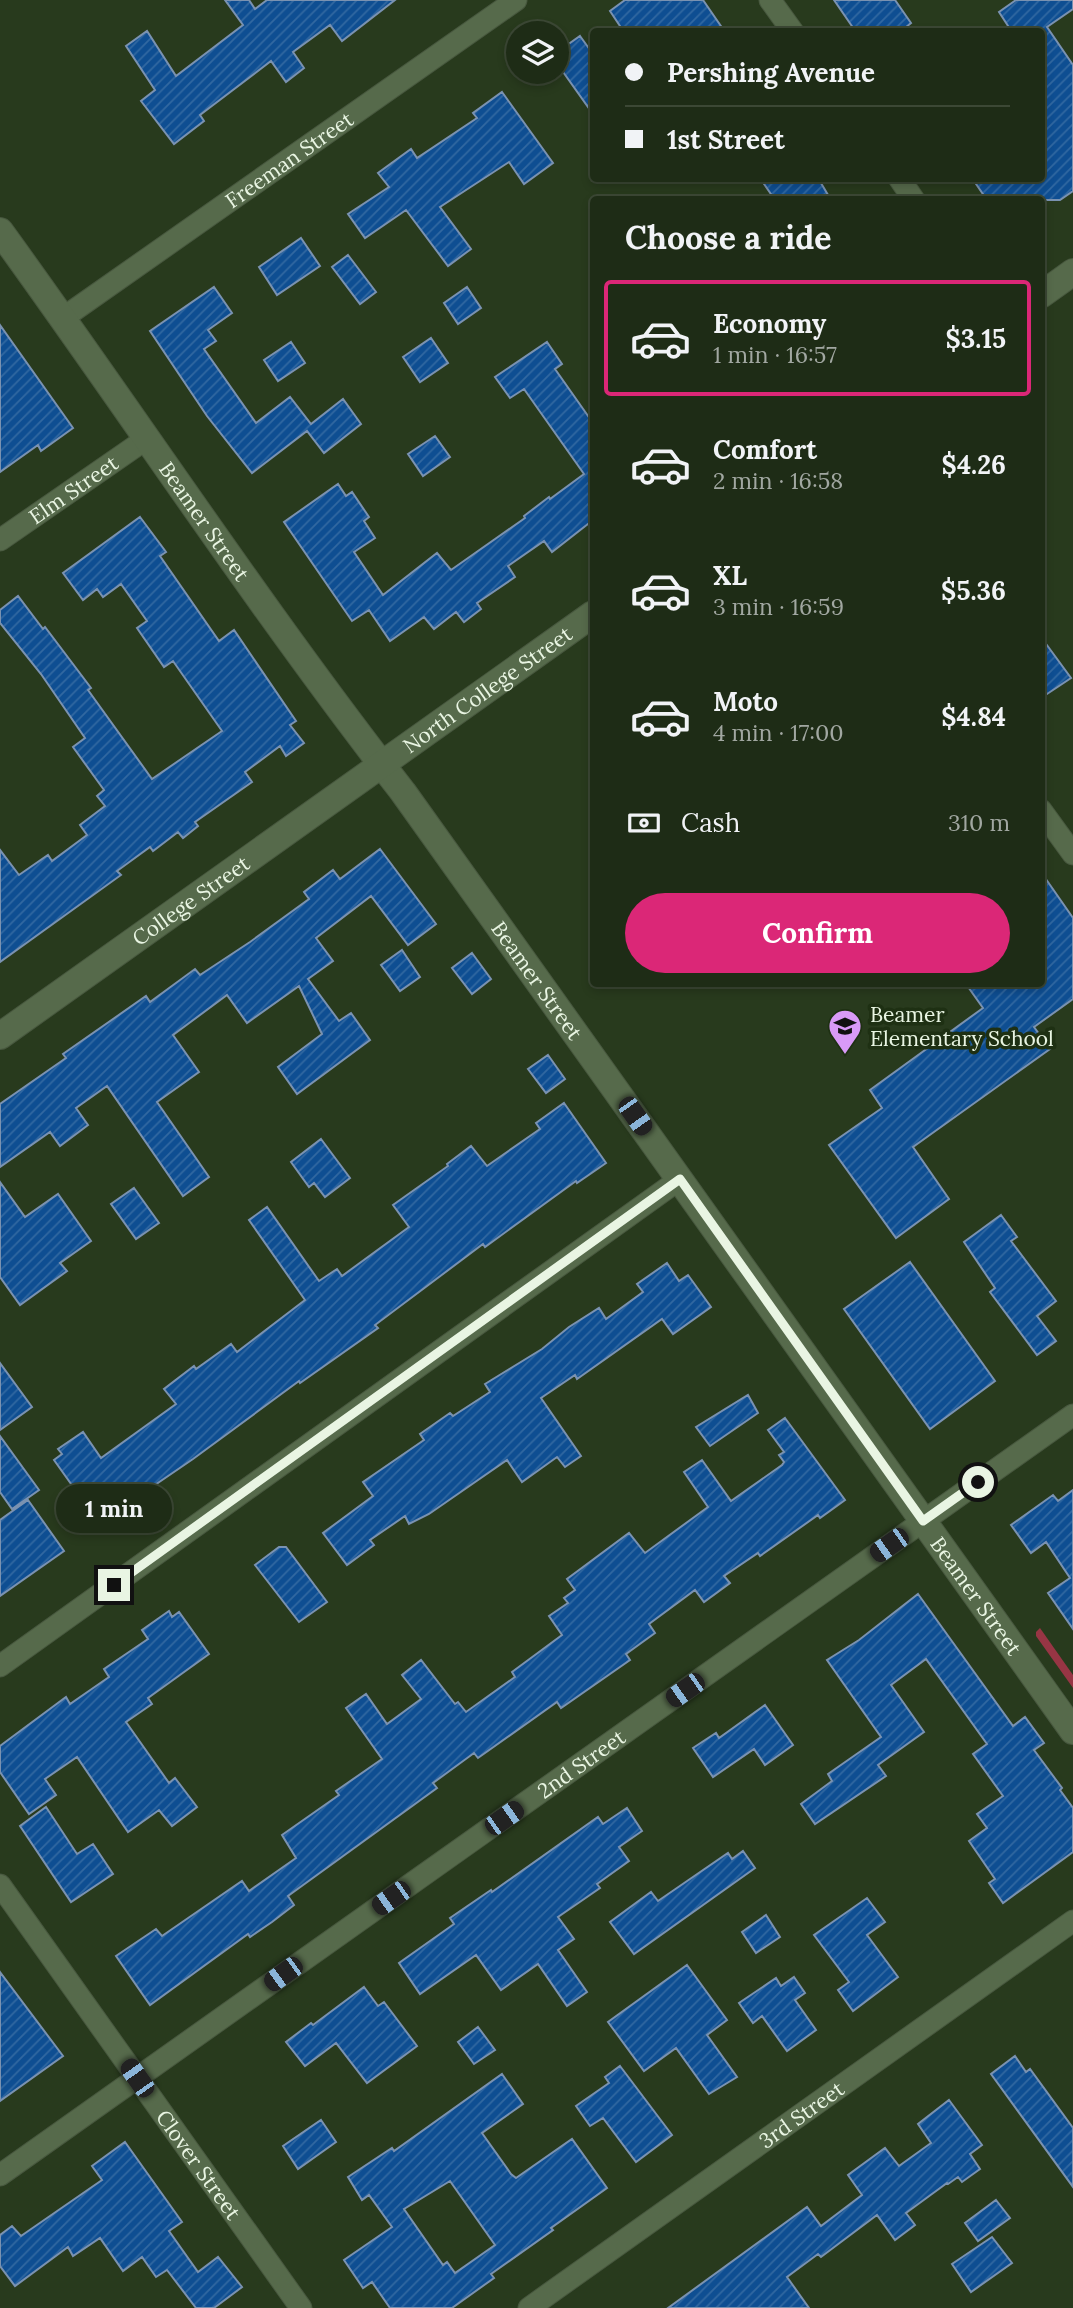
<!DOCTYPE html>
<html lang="en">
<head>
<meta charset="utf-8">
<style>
  :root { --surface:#1e2c16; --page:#2b3823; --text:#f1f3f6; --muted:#a1a7a1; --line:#3c4835; --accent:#db2777 }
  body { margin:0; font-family:Lora,serif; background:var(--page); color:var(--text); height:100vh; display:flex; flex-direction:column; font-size:26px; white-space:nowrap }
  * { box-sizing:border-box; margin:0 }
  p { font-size:23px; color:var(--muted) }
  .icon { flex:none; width:38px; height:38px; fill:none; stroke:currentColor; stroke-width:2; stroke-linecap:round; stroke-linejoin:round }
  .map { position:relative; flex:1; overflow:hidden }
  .sheet { position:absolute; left:590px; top:196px; width:455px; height:791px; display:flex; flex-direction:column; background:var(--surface); border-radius:7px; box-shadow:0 4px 10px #0003,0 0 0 2px var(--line) }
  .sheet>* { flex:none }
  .top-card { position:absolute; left:590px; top:28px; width:455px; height:154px; border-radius:7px; box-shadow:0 4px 10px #0003,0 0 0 2px var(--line); display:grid; align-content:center; height:154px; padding:0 35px; background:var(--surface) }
  .controls { position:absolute; left:506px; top:21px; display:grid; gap:14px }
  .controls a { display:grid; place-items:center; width:63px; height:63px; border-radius:50%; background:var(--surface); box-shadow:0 4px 10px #0003,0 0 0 2px var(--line); font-size:35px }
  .end { position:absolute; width:32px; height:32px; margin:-16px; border:9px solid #e9f5e3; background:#111; box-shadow:0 0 0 4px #111 }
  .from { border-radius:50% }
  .bubble { position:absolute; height:49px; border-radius:24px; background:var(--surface); box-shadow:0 4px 10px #0003,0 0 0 2px var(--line); font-size:23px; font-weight:800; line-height:49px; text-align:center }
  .car { position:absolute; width:21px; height:42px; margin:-21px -10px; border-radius:9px; box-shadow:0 0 5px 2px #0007; background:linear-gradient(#222 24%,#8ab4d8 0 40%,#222 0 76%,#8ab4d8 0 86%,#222 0) }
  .top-card b { display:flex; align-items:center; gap:24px; height:66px; font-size:26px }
  .top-card b+b { border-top:2px solid var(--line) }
  .top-card i { width:18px; height:18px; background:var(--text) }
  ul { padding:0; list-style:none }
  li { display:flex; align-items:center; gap:21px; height:116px; margin:0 14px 10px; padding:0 21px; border:4px solid transparent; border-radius:7px }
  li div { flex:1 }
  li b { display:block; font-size:26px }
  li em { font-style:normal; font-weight:800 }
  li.selected { border-color:var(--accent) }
  li>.icon { width:63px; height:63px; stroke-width:1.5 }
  h2 { padding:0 35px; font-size:32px; line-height:84px }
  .pay { display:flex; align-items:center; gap:18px; height:77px; padding:0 35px; font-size:26px }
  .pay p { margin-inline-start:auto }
  .button { display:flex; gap:14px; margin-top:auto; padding:14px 35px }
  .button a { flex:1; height:80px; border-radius:42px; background:var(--accent); color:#fff; font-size:28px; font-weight:800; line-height:80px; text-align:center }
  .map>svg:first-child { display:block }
  .grass { fill:#973544 }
  .building { fill:url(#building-hatch); stroke:#7a92b1; stroke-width:2; fill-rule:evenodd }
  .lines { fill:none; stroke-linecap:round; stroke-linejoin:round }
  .minor-casing { stroke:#48583f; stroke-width:23 }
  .tertiary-casing { stroke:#48583f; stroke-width:28 }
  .minor { stroke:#566a4b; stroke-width:21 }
  .tertiary { stroke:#566a4b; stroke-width:26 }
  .route { stroke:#e9f5e3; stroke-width:9 }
  .labels { text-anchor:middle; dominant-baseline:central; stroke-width:7; stroke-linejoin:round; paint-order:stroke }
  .street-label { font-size:21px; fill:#e9f5e3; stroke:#1e3013 }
  .poi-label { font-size:21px; fill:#e9f5e3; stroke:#1e3013; text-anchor:start }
</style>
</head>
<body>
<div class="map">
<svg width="1073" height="2308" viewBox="0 0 1073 2308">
  <defs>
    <pattern id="building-hatch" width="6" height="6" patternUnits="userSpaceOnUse" patternTransform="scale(1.75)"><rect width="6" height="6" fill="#0e4e92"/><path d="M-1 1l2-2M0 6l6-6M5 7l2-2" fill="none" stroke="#3168a1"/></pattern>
  </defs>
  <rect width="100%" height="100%" fill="#283a1d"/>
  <path class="grass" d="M1040 1628 1073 1675V1688L1036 1636V1632Z"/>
  <path class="building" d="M225 0H249L255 9 267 0H395L342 41 330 25 293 52 304 68 286 82 271 61 200 115 204 121 174 144 141 101 155 90 126 46 147 31 176 76 243 25Z
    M625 0H703L725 32H624L610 11Z
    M834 0H895L911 23 900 32H856Z
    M1016 0H1073V9L1047 27 1073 65V191L1060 200H987L972 178H1041V31L1012 32 999 12Z
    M580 36 593 54V114L556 62V53Z
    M502 92 553 163 524 184 509 162 440 207 471 249 448 266 406 210 365 238 348 214 389 187 378 173 411 149 417 158 477 118 473 113Z
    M760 178H818L831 200H775Z
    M301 238 320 266 277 295 259 267Z
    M348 255 376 292 360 304 332 267Z
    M214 287 232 313 208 330 216 341 204 349 256 423 290 397 311 424 343 399 361 424 324 453 307 431 252 473 207 416 150 331Z
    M467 287 481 308 458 324 444 303Z
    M0 325 73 428 41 451 38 445 0 472Z
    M431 338 448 363 420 382 403 357Z
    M291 342 305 363 278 381 264 360Z
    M547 342 562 364 555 369 593 423V520L552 552 544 541 508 566 515 577 477 603 481 609 464 622 456 612 434 629 424 617 390 641 369 610 352 621 284 522 338 484 346 496 352 492 369 517 364 521 375 538 354 552 383 595 437 553 451 570 525 518 524 516 549 497 550 499 584 474 524 389 510 398 495 377Z
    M435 436 450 457 423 476 408 454Z
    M140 517 166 552 160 556 219 641 234 630 296 721 290 725 304 743 286 756 280 746 245 772 252 782 195 822 198 826 183 838 178 832 153 851 150 847 117 871 121 875 0 962V850L19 875 48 855 52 861 87 835 80 825 105 806 97 796 104 790 73 747 85 738 41 674 0 623V610L18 596 43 629 45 627 91 688 88 690 152 779 222 731 173 661 164 667 137 628 147 621 121 584 103 597 97 589 83 600 63 573Z
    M1041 637 1071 678 1041 698Z
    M380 849 436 924 408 945 371 896 316 938 333 961 308 979 339 1021 351 1013 370 1040 297 1094 278 1067 322 1034 299 986 247 1023 227 995 173 1035 199 1072 157 1102 209 1177 183 1196 107 1086 76 1108 88 1125 60 1146 50 1132 0 1167V1104L66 1058 63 1054 146 996 150 1002 195 969 200 975 250 942 309 899 304 892 333 870 340 879Z
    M1041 872 1073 918V999L1034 1027 1050 1049 913 1147 949 1199 896 1238 829 1145 882 1108 870 1090 983 1008 966 984H1041Z
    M402 950 420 977 400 991 381 965Z
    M472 953 491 979 472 994 452 968Z
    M548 1055 565 1079 546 1093 528 1069Z
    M564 1103 606 1163 577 1183 576 1181 485 1247 483 1244 375 1325 378 1328 300 1383 299 1381 193 1459 99 1523 54 1460 62 1454 58 1449 83 1432 101 1458 176 1404 164 1389 194 1366 196 1369 231 1344 237 1352 305 1300 249 1220 267 1207 319 1281 337 1269 342 1276 409 1227 393 1205 448 1166 447 1164 471 1146 487 1166 540 1129 536 1123Z
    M321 1139 350 1178 325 1197 314 1183 309 1187 291 1162Z
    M0 1182 25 1217 58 1194 91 1241 60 1263 67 1271 20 1305 0 1277Z
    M134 1188 159 1223 136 1239 111 1204Z
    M1001 1215 1017 1237 1011 1241 1056 1301 1037 1316 1056 1341 1037 1355 990 1292 995 1288 964 1242Z
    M910 1262 995 1381 930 1429 844 1309Z
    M667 1263 679 1281 688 1275 711 1307 673 1334 662 1319 577 1379 575 1375 541 1398 581 1456 565 1467 557 1457 522 1482 507 1460 429 1514 409 1524 405 1516 370 1540 374 1545 347 1565 323 1533 373 1496 363 1482 424 1440 420 1434 450 1413 453 1416 490 1392 485 1384 542 1349 569 1327 599 1308 606 1319 643 1292 637 1284Z
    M0 1363 32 1407 0 1430Z
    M748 1395 758 1413 710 1446 696 1427Z
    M785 1418 845 1500 820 1518 818 1515 760 1556 758 1553 724 1576 730 1583 704 1602 695 1590 649 1624 655 1633 626 1654 630 1660 561 1708 557 1702 478 1758 474 1753 433 1783 437 1788 288 1896 294 1905 272 1922 250 1937 248 1934 150 2005 116 1956 156 1929 162 1936 242 1881 249 1891 296 1858 282 1835 339 1795 336 1791 382 1759 346 1708 366 1694 387 1724 421 1699 402 1675 421 1660 455 1704 458 1702 466 1712 515 1677 512 1672 562 1635 549 1616 568 1603 564 1598 575 1590 567 1579 629 1533 645 1553 708 1507 684 1472 702 1460 731 1501 782 1465 784 1462 779 1455 784 1452 768 1430Z
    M0 1436 39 1490 12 1509 0 1492Z
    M1073 1490V1629L1048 1593 1070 1578 1046 1542 1031 1553 1011 1525 1053 1495 1058 1501Z
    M28 1500 64 1551 0 1596V1520Z
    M279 1547H286L327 1602 299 1622 255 1565Z
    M918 1594 1013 1726 1025 1717 1044 1743 1034 1750 1062 1788 1060 1790 1073 1808V1852L1003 1903 989 1883 995 1879 969 1841 987 1828 977 1814 1003 1796 973 1754 987 1744 926 1659 891 1685 924 1732 878 1765 886 1776 815 1824 801 1804 832 1781 828 1774 881 1737 827 1660 859 1640Z
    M169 1611 172 1617 179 1612 209 1654 148 1698 152 1704 126 1722 169 1783 175 1778 197 1807 172 1826 159 1810 128 1832 77 1757 45 1779 56 1795 29 1814 0 1772V1746L66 1697 70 1704 109 1677 104 1669 148 1639 142 1630Z
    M765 1705 793 1745 765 1765 754 1749 713 1777 693 1748 716 1733 719 1738Z
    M46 1807 77 1854 93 1844 113 1874 71 1902 20 1826Z
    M627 1808 642 1831 619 1847 629 1861 597 1884 600 1888 558 1917 574 1939 558 1950 587 1992 567 2006 538 1964 501 1990 476 1955 420 1994 399 1963 454 1924 450 1918 491 1890 492 1892 598 1817 603 1824Z
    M743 1851 755 1868 634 1954 610 1922 651 1892 658 1901 728 1853 732 1859Z
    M867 1898 885 1922 867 1935 898 1977 853 2011 838 1990 849 1982 814 1935Z
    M766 1915 780 1937 756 1953 742 1932Z
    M687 1965 727 2020 707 2035 737 2077 709 2094 676 2048 644 2071 608 2022Z
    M0 1972 63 2056 0 2101Z
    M794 1977 805 1993 795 2000 816 2030 787 2051 762 2016 753 2023 739 2003 776 1978 781 1986Z
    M364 1987 378 2006 384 2002 417 2046 367 2083 336 2043 305 2066 286 2042 311 2023 313 2025Z
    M478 2027 495 2050 474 2064 458 2042Z
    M1015 2056 1026 2072 1030 2069 1073 2128V2187L991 2074Z
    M620 2066 672 2135 636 2162 603 2118 590 2126 576 2106 609 2083 605 2077Z
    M502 2074 523 2104 482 2133 511 2174 516 2178 572 2139 607 2188 551 2228 553 2230 491 2274 494 2278 452 2308H390L372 2282 363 2288 344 2260 392 2227 369 2195 362 2200 348 2177 392 2148 394 2151ZM450 2181 495 2245 455 2273 447 2262 443 2265 404 2209Z
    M949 2100 982 2145 970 2154 980 2169 962 2182 958 2177 948 2184 947 2183 906 2213 915 2225 895 2240 877 2215 821 2257 818 2254 787 2277 809 2308H668L807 2207 821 2226 862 2195 848 2175 885 2148 899 2166 931 2143 918 2124Z
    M321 2120 336 2142 298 2169 283 2146Z
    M125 2142 182 2222 169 2231 198 2272 218 2257 242 2287 214 2308H196L167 2270 156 2277 142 2257 123 2271 100 2238 73 2256 68 2247 15 2286 0 2266V2235L12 2226 21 2236 102 2180 92 2166Z
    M996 2200 1010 2218 978 2241 965 2223Z
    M992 2237 1012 2263 971 2292 952 2264Z"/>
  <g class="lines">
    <defs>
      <g id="minor">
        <path d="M770 0 793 32"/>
        <path d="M899 178 914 200"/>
        <path id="s1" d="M63 318 516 0"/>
        <path id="s2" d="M0 540 146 439"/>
        <path d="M1041 810 1073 854"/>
        <path d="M0 1666 680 1179"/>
        <path id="s3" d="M0 1885 301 2308"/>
        <path id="s4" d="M0 2175 1073 1415"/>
        <path id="s5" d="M529 2308 1073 1921"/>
      </g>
      <g id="tertiary">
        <path id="s6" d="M0 231C135 417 261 610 403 792L1073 1731"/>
        <path d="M1041 295 1073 272"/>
        <path id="s7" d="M0 1036 593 614"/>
      </g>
    </defs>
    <use href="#minor" class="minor-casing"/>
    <use href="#tertiary" class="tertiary-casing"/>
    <use href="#minor" class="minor"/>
    <use href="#tertiary" class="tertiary"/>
  </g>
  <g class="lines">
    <path class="route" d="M114 1585 680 1179 923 1521 978 1482"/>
  </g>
  <defs>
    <symbol id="school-pin" viewBox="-11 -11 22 30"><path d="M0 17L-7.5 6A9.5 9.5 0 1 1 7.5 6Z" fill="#d99af7" stroke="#1e3013"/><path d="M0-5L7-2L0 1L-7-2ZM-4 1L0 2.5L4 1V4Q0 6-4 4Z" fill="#111"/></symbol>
  </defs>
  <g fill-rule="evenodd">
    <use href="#school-pin" x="826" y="1007" width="38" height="52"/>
  </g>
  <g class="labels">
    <g class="street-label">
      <text stroke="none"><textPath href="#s1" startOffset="276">Freeman Street</textPath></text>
      <text stroke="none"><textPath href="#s2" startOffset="89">Elm Street</textPath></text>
      <text stroke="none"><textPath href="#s6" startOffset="355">Beamer Street</textPath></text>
      <text stroke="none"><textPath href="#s7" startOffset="598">North College Street</textPath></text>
      <text stroke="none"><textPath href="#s7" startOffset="234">College Street</textPath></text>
      <text stroke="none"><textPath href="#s6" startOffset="922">Beamer Street</textPath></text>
      <text stroke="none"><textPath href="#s6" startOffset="1678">Beamer Street</textPath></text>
      <text stroke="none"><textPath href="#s4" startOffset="712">2nd Street</textPath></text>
      <text stroke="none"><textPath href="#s5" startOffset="334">3rd Street</textPath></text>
      <text stroke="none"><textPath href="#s3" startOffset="343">Clover Street</textPath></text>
    </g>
    <g class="poi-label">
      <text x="870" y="1014">Beamer<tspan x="870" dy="24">Elementary School</tspan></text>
    </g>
  </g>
</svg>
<div class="controls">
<a><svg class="icon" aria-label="layers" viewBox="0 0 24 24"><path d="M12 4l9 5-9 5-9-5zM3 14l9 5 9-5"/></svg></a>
</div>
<i class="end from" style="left:978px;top:1482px"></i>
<i class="end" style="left:114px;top:1585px"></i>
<div class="bubble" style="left:56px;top:1484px;width:116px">1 min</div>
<i class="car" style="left:635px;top:1116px;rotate:145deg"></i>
<i class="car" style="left:889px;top:1545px;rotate:235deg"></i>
<i class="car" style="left:685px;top:1690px;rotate:235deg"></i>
<i class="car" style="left:504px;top:1818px;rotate:55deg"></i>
<i class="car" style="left:391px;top:1898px;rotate:235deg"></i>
<i class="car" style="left:283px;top:1974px;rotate:234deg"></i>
<i class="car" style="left:137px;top:2078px;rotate:325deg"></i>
<div class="top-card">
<b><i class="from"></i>Pershing Avenue</b>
<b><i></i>1st Street</b>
</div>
<section class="sheet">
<h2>Choose a ride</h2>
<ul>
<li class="selected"><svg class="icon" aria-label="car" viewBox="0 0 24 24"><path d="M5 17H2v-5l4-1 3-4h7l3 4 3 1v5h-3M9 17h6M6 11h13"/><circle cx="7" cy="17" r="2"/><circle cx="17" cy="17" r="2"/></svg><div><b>Economy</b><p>1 min · 16:57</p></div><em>$3.15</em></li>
<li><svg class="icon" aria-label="car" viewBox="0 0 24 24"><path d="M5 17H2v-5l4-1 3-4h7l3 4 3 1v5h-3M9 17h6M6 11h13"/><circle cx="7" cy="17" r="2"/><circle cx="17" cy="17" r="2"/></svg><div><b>Comfort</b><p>2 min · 16:58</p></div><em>$4.26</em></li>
<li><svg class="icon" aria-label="car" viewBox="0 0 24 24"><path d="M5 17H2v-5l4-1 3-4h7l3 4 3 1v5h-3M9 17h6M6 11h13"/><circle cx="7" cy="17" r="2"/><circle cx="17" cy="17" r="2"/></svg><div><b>XL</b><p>3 min · 16:59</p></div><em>$5.36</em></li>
<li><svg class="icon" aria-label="car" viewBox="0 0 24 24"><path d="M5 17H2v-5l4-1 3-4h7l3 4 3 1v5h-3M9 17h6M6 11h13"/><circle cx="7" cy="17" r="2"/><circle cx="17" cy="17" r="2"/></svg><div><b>Moto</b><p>4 min · 17:00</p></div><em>$4.84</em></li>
</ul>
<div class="pay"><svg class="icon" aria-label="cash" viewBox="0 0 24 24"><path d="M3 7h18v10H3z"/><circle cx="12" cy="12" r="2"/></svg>Cash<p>310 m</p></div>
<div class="button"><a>Confirm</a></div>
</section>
</div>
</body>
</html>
